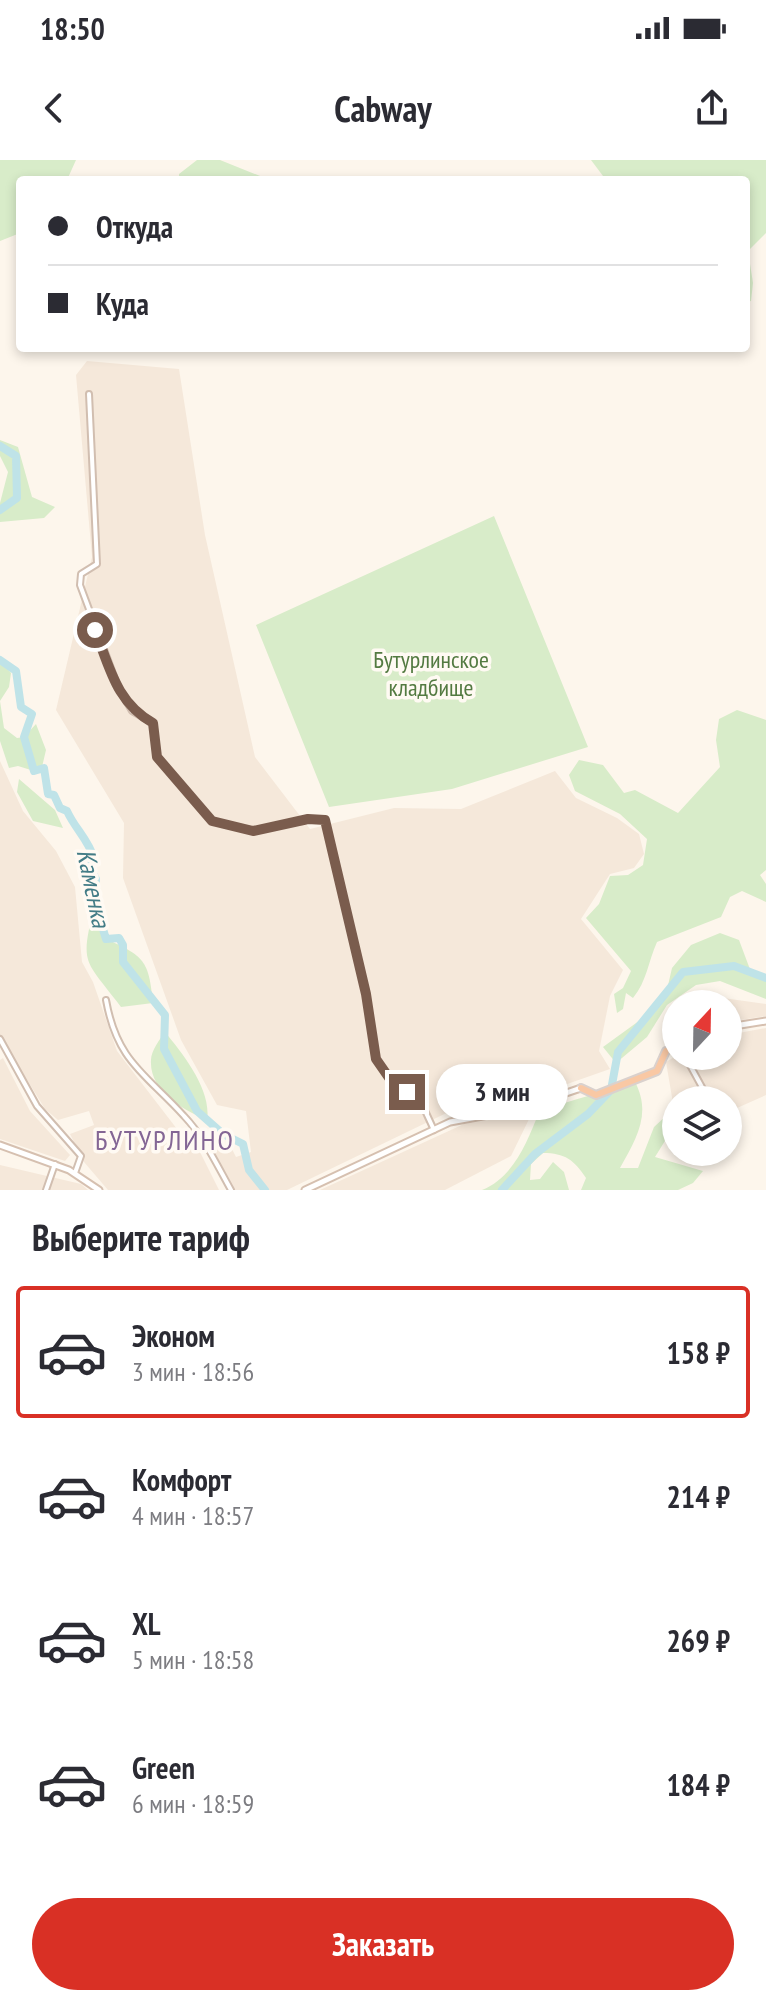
<!DOCTYPE html>
<html lang="ru">
<head>
<meta charset="utf-8">
<style>
  :root { --surface:#fff; --page:#f7f7f7; --text:#2b2b33; --muted:#7c7c81; --line:#e1e1e2; --accent:#d93025 }
  body { margin:0; font-family:"PT Sans Narrow",sans-serif; background:var(--page); color:var(--text); height:100vh; display:flex; flex-direction:column; font-size:30px; white-space:nowrap }
  * { box-sizing:border-box; margin:0 }
  p { font-size:26px; color:var(--muted) }
  .icon { flex:none; width:44px; height:44px; fill:none; stroke:currentColor; stroke-width:2; stroke-linecap:round; stroke-linejoin:round }
  .map { position:relative; height:1030px; overflow:hidden }
  .details { display:flex; flex-direction:column; background:var(--surface); flex:1 }
  .details>* { flex:none }
  .top-card { position:absolute; left:16px; top:16px; width:734px; height:176px; border-radius:8px; box-shadow:0 4px 12px #0003; display:grid; align-content:center; height:176px; padding:0 32px; background:var(--surface) }
  .needle { width:52px; rotate:22deg }
  .tools { position:absolute; left:662px; top:830px; display:grid; gap:16px }
  .tools a { display:grid; place-items:center; width:80px; height:80px; border-radius:50%; background:var(--surface); box-shadow:0 4px 12px #0003; font-size:40px }
  .end { position:absolute; width:36px; height:36px; margin:-18px; border:10px solid #7a5c4d; background:#fff; box-shadow:0 0 0 4px #fff }
  .from { border-radius:50% }
  .bubble { position:absolute; height:56px; border-radius:28px; background:var(--surface); box-shadow:0 4px 12px #0003; font-size:26px; font-weight:700; line-height:56px; text-align:center }
  .top-card b { display:flex; align-items:center; gap:28px; height:76px; font-size:30px }
  .top-card b+b { border-top:2px solid var(--line) }
  .top-card i { width:20px; height:20px; background:var(--text) }
  ul { padding:0; list-style:none }
  li { display:flex; align-items:center; gap:24px; height:132px; margin:0 16px 12px; padding:0 16px; border:4px solid transparent; border-radius:8px }
  li div { flex:1 }
  li b { display:block; font-size:30px }
  li em { font-style:normal; font-weight:700 }
  li.current { border-color:var(--accent) }
  li>.icon { width:72px; height:72px; stroke-width:1.5 }
  h2 { padding:0 32px; font-size:36px; line-height:96px }
  .action { display:flex; gap:16px; margin-top:auto; padding:16px 32px }
  .action a { flex:1; height:92px; border-radius:48px; background:var(--accent); color:#fff; font-size:32px; font-weight:700; line-height:92px; text-align:center }
  .status { display:flex; justify-content:space-between; align-items:center; height:56px; padding:0 40px; background:var(--surface); direction:ltr }
  .status svg { height:22px; fill:currentColor }
  header { display:flex; justify-content:space-between; align-items:center; height:104px; padding:0 32px; background:var(--surface); font-size:36px; font-weight:700 }
  .map>svg:first-child { display:block }
  .residential { fill:#f5e8da }
  .green { fill:#d8ecc9 }
  .lines { fill:none; stroke-linecap:round; stroke-linejoin:round }
  .river { stroke:#bfe3e8; stroke-width:8 }
  .minor-casing { stroke:#d1beb0; stroke-width:8 }
  .secondary-casing { stroke:#d6c0b0; stroke-width:9 }
  .trunk-casing { stroke:#dad1cd; stroke-width:10 }
  .minor { stroke:#fff; stroke-width:4 }
  .secondary { stroke:#fff; stroke-width:5 }
  .trunk { stroke:#f9c8a4; stroke-width:6 }
  .route { stroke:#7a5c4d; stroke-width:10 }
  .labels { text-anchor:middle; dominant-baseline:central; stroke-width:7; stroke-linejoin:round; paint-order:stroke }
  .park-label { font-size:24px; fill:#537a41; stroke:#fffaf3 }
  .water-label { font-size:26px; font-style:italic; fill:#437c86; stroke:#fffaf3 }
  .quarter-label { font-size:28px; letter-spacing:2px; fill:#846695; stroke:#fffaf3 }
</style>
</head>
<body>
<div class="status"><b>18:50</b><svg viewBox="0 0 49 12"><path d="M0 12V9h3v3zM5 12V6h3v6zM10 12V3h3v9zM15 12V0h3v12zM26 1h20v11H26zM47 4h2v5h-2z"/></svg></div>
<header><svg class="icon" aria-label="back" viewBox="0 0 24 24"><path d="M15 5l-7 7 7 7"/></svg>Cabway<svg class="icon" aria-label="share" viewBox="0 0 24 24"><path d="M12 15V3M7 8l5-5 5 5M5 13v7h14v-7"/></svg></header>
<div class="map">
<svg width="766" height="1030" viewBox="0 0 766 1030">
  <rect width="100%" height="100%" fill="#fdf6ec"/>
  <path class="residential" d="M87 201 179 209 205 375 255 597 310 669 394 648 461 649 555 611 576 638 617 658 639 674 644 694 634 708 610 714 581 759 623 810 610 836 599 891 610 909 507 945H463L287 1030H234L206 976 231 987 236 997 251 992 246 951 217 945 181 880 123 718 124 663 56 550 92 397 76 215Z
    M0 601 23 651 56 691 75 727 82 802 93 822 117 891 187 982 198 988 219 1030H108L84 1002 70 974 94 965 89 951 58 960 45 949 0 876Z
    M716 837 766 844V856L728 862V844H680L685 838Z
    M766 868V935L728 952V940H676L675 989 674 949 666 902 676 896H728V875Z
    M3 898 30 951 70 995 65 1001 0 979V900Z
    M532 953 511 996 445 1030H320L464 964Z
    M0 1005 81 1024 88 1030H0Z"/>
  <path class="green" d="M0 0H76L67 20H20V73L0 81Z
    M197 0H220L270 20H179V14Z
    M591 0H766V73L748 91 753 123 751 141 746 142V20H606Z
    M0 280 18 287 32 337 55 347 44 358 0 362V343L8 312 0 296Z
    M494 356 588 587 452 629 329 647 256 465Z
    M0 500 11 513 9 527 0 541 4 568 17 578 24 577 36 564 46 590 42 607 34 611 18 606 9 608 0 581Z
    M737 550 766 560V710L760 715 766 724V742L742 731 730 737 721 757 657 782C648 802 647 821 633 838L626 833 623 849 617 853 614 834 623 828 631 811 586 758 599 744 610 716 628 715 643 705 647 679 620 654 575 631 569 615 579 600 603 605 624 633 635 630 678 653 720 607 716 580 719 559Z
    M19 619 55 650 63 668 33 661 17 632Z
    M95 743 106 779C144 796 149 800 153 843L121 847C83 797 80 806 95 743Z
    M720 773 739 780 751 812 766 818V839L720 821 696 825 667 845 647 877 616 903 603 887 654 850 666 834 672 808 691 785Z
    M165 872C183 894 212 930 207 960 183 950 149 931 151 900 151 891 160 879 165 872Z
    M635 922C652 954 636 979 620 1008H638L654 967 668 954V976L655 997 703 1011 693 1023 678 1030H581L586 1018C574 1000 565 993 543 993L531 1004 530 1020 540 1019 553 1002 564 1012 569 1030H482C514 1017 527 982 539 952 571 939 603 933 635 922Z"/>
  <g class="lines">
    <path class="river" d="M0 286 16 296 17 338 0 350
      M0 500 16 511 21 547 32 554 24 577 34 611 44 608 48 634 54 635 60 648 67 651C75 669 89 680 94 699L88 705 96 719 95 743 106 779 119 778 123 785V802L165 855 164 889 197 951 223 974 243 984 249 1010 265 1030
      M502 1030 535 994 588 954 611 930 618 892 683 812 734 806 766 818"/>
    <defs>
      <path id="minor" d="M89 234 97 404 81 414 80 425 118 527 132 551 153 563 157 597 212 661 253 671 308 659 325 660 366 834 376 899 392 922 421 942 434 970
        M106 840C117 902 146 914 184 956 204 977 217 1005 231 1030
        M0 879 37 946 81 996 75 1013
        M685 896 709 940
        M46 1030 55 1004"/>
      <path id="secondary" d="M728 867 766 861
        M0 985 69 1010 99 1030
        M305 1030 450 962 516 950 581 928"/>
      <path id="trunk" d="M581 928 596 935 657 911 666 891"/>
    </defs>
    <use href="#minor" class="minor-casing"/>
    <use href="#secondary" class="secondary-casing"/>
    <use href="#trunk" class="trunk-casing"/>
    <use href="#minor" class="minor"/>
    <use href="#secondary" class="secondary"/>
    <use href="#trunk" class="trunk"/>
  </g>
  <g class="lines">
    <path class="route" d="M95 470C110 508 116 542 153 563L157 597 212 661 253 671 308 659 325 660 366 834 376 899 392 922 407 932"/>
  </g>
  <g class="labels">
    <g class="park-label">
      <text x="431" y="499">Бутурлинское<tspan x="431" dy="28">кладбище</tspan></text>
    </g>
    <g class="water-label">
      <text transform="translate(94 728) rotate(78)">Каменка</text>
    </g>
    <g class="quarter-label">
      <text x="165" y="979">БУТУРЛИНО</text>
    </g>
  </g>
</svg>
<div class="tools">
<a><svg class="needle" viewBox="-14 -14 28 28"><path d="M0-13l5 13h-10z" fill="#e53935"/><path d="M0 13l5-13h-10z" fill="#7c7c81"/></svg></a>
<a><svg class="icon" aria-label="layers" viewBox="0 0 24 24"><path d="M12 4l9 5-9 5-9-5zM3 14l9 5 9-5"/></svg></a>
</div>
<i class="end from" style="left:95px;top:470px"></i>
<i class="end" style="left:407px;top:932px"></i>
<div class="bubble" style="left:436px;top:904px;width:132px">3 мин</div>
<div class="top-card">
<b><i class="from"></i>Откуда</b>
<b><i></i>Куда</b>
</div>
</div>
<section class="details">
<h2>Выберите тариф</h2>
<ul>
<li class="current"><svg class="icon" aria-label="car" viewBox="0 0 24 24"><path d="M5 17H2v-5l4-1 3-4h7l3 4 3 1v5h-3M9 17h6M6 11h13"/><circle cx="7" cy="17" r="2"/><circle cx="17" cy="17" r="2"/></svg><div><b>Эконом</b><p>3 мин · 18:56</p></div><em>158 ₽</em></li>
<li><svg class="icon" aria-label="car" viewBox="0 0 24 24"><path d="M5 17H2v-5l4-1 3-4h7l3 4 3 1v5h-3M9 17h6M6 11h13"/><circle cx="7" cy="17" r="2"/><circle cx="17" cy="17" r="2"/></svg><div><b>Комфорт</b><p>4 мин · 18:57</p></div><em>214 ₽</em></li>
<li><svg class="icon" aria-label="car" viewBox="0 0 24 24"><path d="M5 17H2v-5l4-1 3-4h7l3 4 3 1v5h-3M9 17h6M6 11h13"/><circle cx="7" cy="17" r="2"/><circle cx="17" cy="17" r="2"/></svg><div><b>XL</b><p>5 мин · 18:58</p></div><em>269 ₽</em></li>
<li><svg class="icon" aria-label="car" viewBox="0 0 24 24"><path d="M5 17H2v-5l4-1 3-4h7l3 4 3 1v5h-3M9 17h6M6 11h13"/><circle cx="7" cy="17" r="2"/><circle cx="17" cy="17" r="2"/></svg><div><b>Green</b><p>6 мин · 18:59</p></div><em>184 ₽</em></li>
</ul>
<div class="action"><a>Заказать</a></div>
</section>
</body>
</html>
